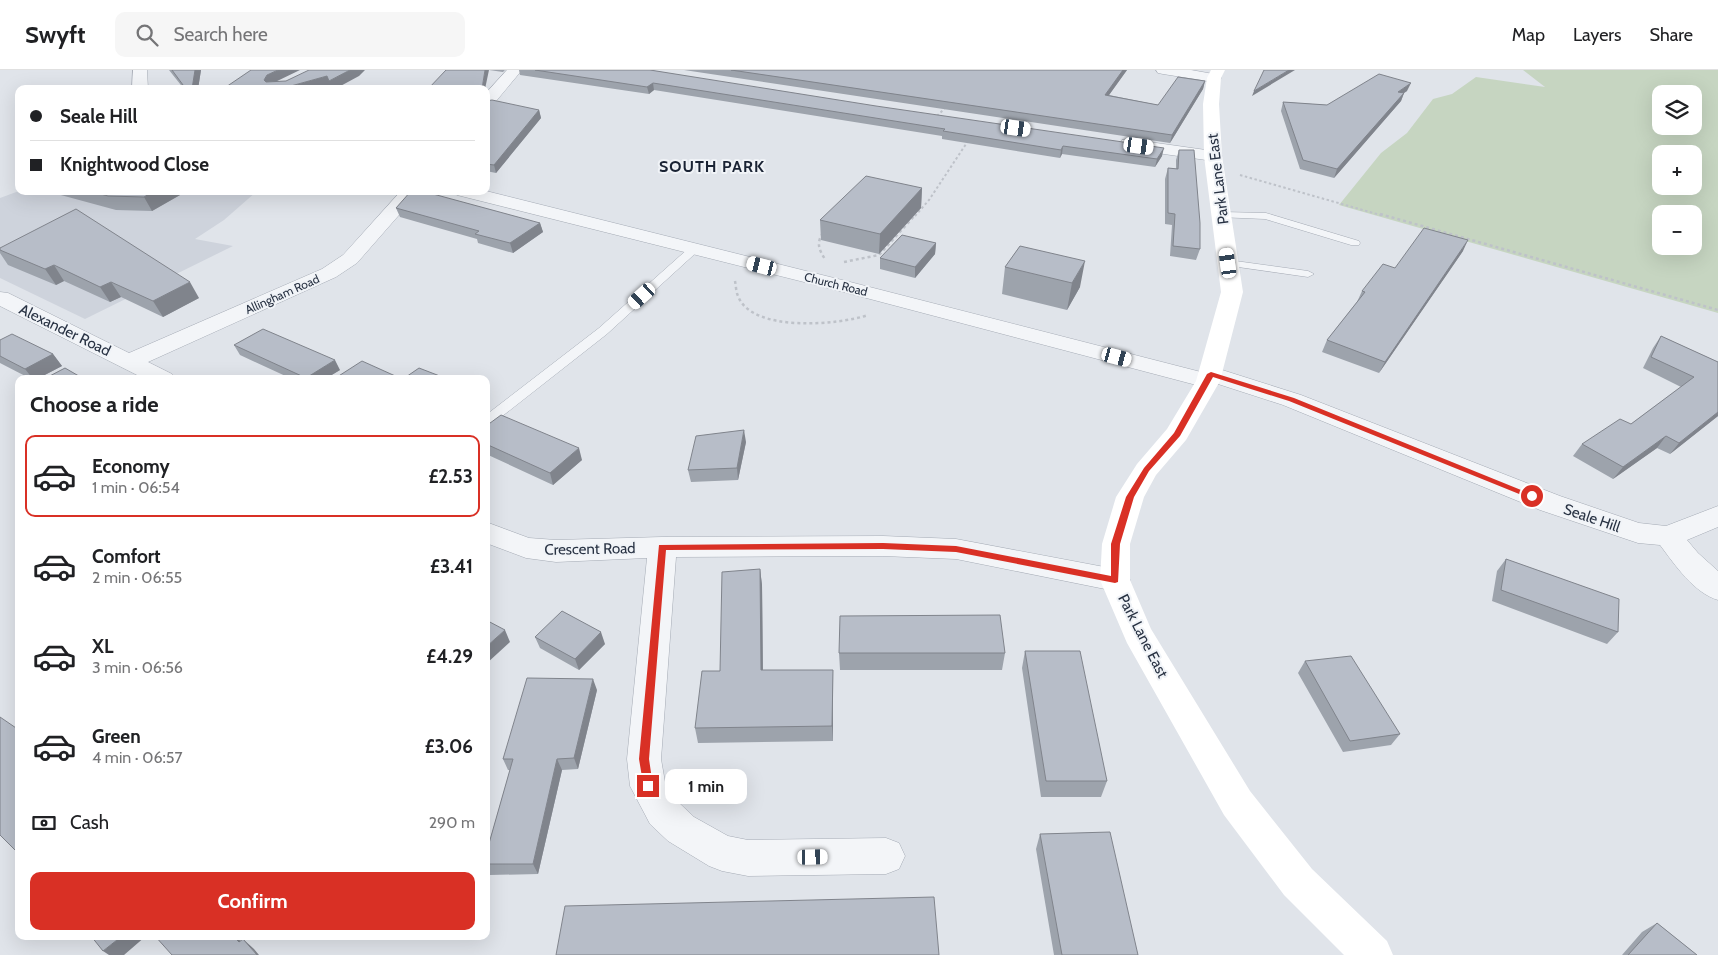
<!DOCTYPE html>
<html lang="en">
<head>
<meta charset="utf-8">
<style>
  :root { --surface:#fff; --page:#f6f6f6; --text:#202124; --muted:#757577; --line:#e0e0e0; --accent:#d93025 }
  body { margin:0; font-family:Cabin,sans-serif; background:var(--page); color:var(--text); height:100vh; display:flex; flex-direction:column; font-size:19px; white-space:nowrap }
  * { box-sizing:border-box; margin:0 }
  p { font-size:16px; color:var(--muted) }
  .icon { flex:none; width:28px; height:28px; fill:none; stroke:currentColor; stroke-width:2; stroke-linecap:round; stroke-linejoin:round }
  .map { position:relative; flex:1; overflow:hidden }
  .details { position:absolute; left:15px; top:305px; width:475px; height:565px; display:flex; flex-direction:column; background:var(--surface); border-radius:10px; box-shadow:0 5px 20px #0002 }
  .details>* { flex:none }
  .top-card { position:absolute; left:15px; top:15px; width:475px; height:110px; border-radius:10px; box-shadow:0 5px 20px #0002; display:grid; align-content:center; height:110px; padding:0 15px; background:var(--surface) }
  .controls { position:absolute; left:1652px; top:15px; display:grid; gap:10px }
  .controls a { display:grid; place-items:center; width:50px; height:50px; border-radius:10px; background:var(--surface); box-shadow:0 5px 20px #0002; font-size:25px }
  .end { position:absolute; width:22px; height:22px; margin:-11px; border:6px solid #d93025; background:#fff; box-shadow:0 0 0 2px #fff }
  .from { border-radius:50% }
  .bubble { position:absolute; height:35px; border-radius:10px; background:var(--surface); box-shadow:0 5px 20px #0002; font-size:16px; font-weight:700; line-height:35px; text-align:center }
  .car { position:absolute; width:15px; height:30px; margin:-15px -8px; border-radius:6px; box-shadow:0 0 4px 1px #0007; background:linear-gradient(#fff 24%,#345 0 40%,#fff 0 76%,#345 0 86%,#fff 0) }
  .top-card b { display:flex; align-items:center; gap:18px; height:48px; font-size:19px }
  .top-card b+b { border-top:1px solid var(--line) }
  .top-card i { width:12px; height:12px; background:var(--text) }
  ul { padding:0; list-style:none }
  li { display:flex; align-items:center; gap:15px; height:82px; margin:0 10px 8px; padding:0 5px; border:2px solid transparent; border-radius:10px }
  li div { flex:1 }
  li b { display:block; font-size:19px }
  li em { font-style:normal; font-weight:700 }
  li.selected { border-color:var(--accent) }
  li>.icon { width:45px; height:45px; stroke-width:1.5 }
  h2 { padding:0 15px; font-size:22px; line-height:60px }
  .pay { display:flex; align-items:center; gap:12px; height:55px; padding:0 15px; font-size:19px }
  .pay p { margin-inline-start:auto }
  .primary-button { display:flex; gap:10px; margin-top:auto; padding:10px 15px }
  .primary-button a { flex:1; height:58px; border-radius:10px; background:var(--accent); color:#fff; font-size:20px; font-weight:700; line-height:58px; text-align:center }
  header { display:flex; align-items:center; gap:30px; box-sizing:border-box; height:70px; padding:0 25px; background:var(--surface); border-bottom:1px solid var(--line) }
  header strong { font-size:24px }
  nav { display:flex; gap:28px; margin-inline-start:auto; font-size:18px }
  .search { width:350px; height:45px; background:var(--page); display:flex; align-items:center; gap:12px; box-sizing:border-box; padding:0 18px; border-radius:10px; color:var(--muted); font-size:19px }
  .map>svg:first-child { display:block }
  .built { fill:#ced3dc }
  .green { fill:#c6d5c1; fill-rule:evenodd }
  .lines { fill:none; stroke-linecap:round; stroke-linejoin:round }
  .lane-casing { stroke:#a5abb5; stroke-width:1 }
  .street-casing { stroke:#a5abb5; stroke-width:1 }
  .path-far1 { stroke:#bec2c9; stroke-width:2; stroke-dasharray:2.5 2.5; stroke-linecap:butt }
  .path { stroke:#bec2c9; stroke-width:2.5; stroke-dasharray:3 3; stroke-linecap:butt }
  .lane { fill:#f3f5f8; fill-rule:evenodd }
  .street { fill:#f3f5f8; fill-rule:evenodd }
  .secondary { fill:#fff; fill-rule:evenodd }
  .wall { fill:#9da3ac }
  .shaded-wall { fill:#80848c }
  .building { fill:#b7bdc8; stroke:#80848c }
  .route { fill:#d93025 }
  .labels { text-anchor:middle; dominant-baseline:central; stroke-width:4; stroke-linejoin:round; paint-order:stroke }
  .far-street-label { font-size:12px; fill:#283243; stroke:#f0f3f7 }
  .street-label { font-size:15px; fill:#283243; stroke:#f0f3f7 }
  .far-district-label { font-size:16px; font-weight:bold; letter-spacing:1px; fill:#1a2334; stroke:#f0f3f7 }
</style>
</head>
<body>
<header>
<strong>Swyft</strong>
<div class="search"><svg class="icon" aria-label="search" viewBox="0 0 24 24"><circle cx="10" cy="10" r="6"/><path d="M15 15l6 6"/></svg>Search here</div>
<nav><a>Map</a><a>Layers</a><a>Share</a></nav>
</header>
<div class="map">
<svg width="1718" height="885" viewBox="0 0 1718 885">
  <rect width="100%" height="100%" fill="#e0e4ea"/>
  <path class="built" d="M19 121H257L224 150 195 169 233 176 85 249 0 208V128Z"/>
  <path class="green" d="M1523 0H1718V243L1339 135 1381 83 1407 63 1433 29 1452 24 1476 7 1545 17ZM1661 24H1694V56H1661ZM1661 84H1694V116H1661ZM1661 144H1694V176H1661Z"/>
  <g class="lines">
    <defs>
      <path id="lane" d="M1222 142 1266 143 1359 171 1360 173 1359 175H1351L1265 149 1218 147 1217 145Z
        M694 176 699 179 698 181 607 264 491 355 486 356V345L599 258 690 177Z
        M1228 190 1308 201 1314 204 1308 207 1224 195 1222 193Z"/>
      <path id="street" d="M133 0H147L148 19H132Z
        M507 0H522L492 36 486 38V23Z
        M1156 0H1191L1219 5 1221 8 1219 11 1214 12 1163 4 1158 3Z
        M1128 69 1213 81 1219 82 1222 86 1219 90 1213 91 1122 78 1120 74 1122 70Z
        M401 121H420L357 193 336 207 148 292 172 304 176 309H145L0 236V222L8 223 129 283 322 199 343 185Z
        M454 121H486L850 212 1201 302 1203 299 1211 297 1219 299 1301 325 1560 426 1639 453 1666 456 1718 436V457L1687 470 1698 483 1718 501V530C1694 523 1675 495 1660 475L1638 473 1540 440 1283 335 1218 314 1208 318 1200 316 836 220 457 125Z
        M486 452 529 468 556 470 662 467 883 466 956 469 1115 499 1125 502 1130 510 1125 518 1115 521 956 489 883 486 676 487 661 689 665 712 676 730 694 747 728 766 748 770 886 768 899 773 905 786 899 799 886 804 748 806 722 801 709 796 668 771 650 754 630 716 627 689 647 488 556 492 526 488 486 473Z"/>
    </defs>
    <use href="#lane" class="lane-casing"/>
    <use href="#street" class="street-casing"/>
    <path class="path-far1" d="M937 46 946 37
      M1240 105 1384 146
      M915 146 929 130 968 71"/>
    <path class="path" d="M1380 144 1718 240
      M823 163C816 173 819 180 825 189
      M844 192 879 185 916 144
      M735 211C736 216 736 222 738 226 752 263 839 255 868 245"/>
    <use href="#lane" class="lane"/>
    <use href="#street" class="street"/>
    <path class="secondary" d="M1211 0H1225L1221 8 1219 34 1222 86 1243 222 1220 311 1186 370 1156 405 1144 427 1130 474V510L1151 559 1250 721 1312 799 1387 871 1393 885H1344L1284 825 1224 745 1127 573 1100 510 1102 474 1116 427 1137 394 1167 359 1196 311 1221 222 1204 86 1203 34 1207 8Z"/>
  </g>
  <path class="wall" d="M169 0H201L198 19H184Z
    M489 0H505L503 2Z
    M519 0H650L1162 86 1155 97 1062 84 1060 88 942 69V66L654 20 649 24 520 5Z
    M684 0H1127L1109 25 1158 35 1205 11 1203 19 1170 73Z
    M1407 21 1404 23 1401 31 1334 108 1300 99 1281 41 1283 32 1327 35Z
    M486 31 539 40 541 48 496 103 486 101Z
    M1179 80 1200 179 1196 190 1170 186 1172 155 1165 154V109L1168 98 1176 99V90Z
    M922 118 921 138 879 184 821 170 820 150Z
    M46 121H187L152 141 116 140Z
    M396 138 540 153 543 162 513 183 478 173 477 169 400 147Z
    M936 173 935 184 915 208 880 199V188Z
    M1020 176 1080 217 1067 240 1002 224 1005 197Z
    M0 178 199 228 163 247 121 227 110 232 64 211 56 215 8 195 0 183Z
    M1463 181 1379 303 1322 282 1327 270 1357 232 1362 221 1395 198Z
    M1661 266 1718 292V346L1670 384 1657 378 1613 409 1573 386 1582 374 1631 354 1681 317 1643 298 1653 278Z
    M0 270 53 284 62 296 37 309H31L0 293Z
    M234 275 340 300 325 309H292L240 285Z
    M486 356 582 390 553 415 486 384Z
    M746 372 738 410 691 412 688 400Z
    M1506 489 1618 562 1607 574 1492 531 1497 501Z
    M760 499 762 515 763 600H833V671L698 673 695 658 720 601Z
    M535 567 605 574 579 600 540 578Z
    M1025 581 1107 711 1101 727H1041L1022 598Z
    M839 583H1005L1002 600H840Z
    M1305 591 1400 664 1391 675 1343 682 1298 603Z
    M597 620 578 699 562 700 538 804 490 805 486 799V784L510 700H508L503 689Z
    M1040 764 1138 885H1054L1036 779Z
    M1657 853 1697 885H1622L1642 862Z"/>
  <path class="shaded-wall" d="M195 0H201L198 19H192Z
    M278 0H300L271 14 268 19 264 10 267 5Z
    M350 0H365L359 6 335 19H332L329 11Z
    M485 0H489L485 19H482Z
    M1123 0H1127L1104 32 1105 25Z
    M1289 0H1295L1252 26 1254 21Z
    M327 6 331 15 317 19H280Z
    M1205 11 1203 19 1170 73 1172 65Z
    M653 13 654 20 649 24 647 17Z
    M1411 13 1407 21 1404 23 1401 31 1334 108 1337 99 1398 22Z
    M539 40 541 48 496 103 494 95Z
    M1063 76 1062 84 1060 88 1061 80Z
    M1164 78 1162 86 1155 97 1157 89Z
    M922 118 921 138 879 184 880 164Z
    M154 121H187L152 141 144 127Z
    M540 153 543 162 513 183 510 173Z
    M1468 170 1463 181 1379 303 1385 292Z
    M936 173 935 184 915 208V197Z
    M1085 191 1080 217 1067 240 1072 213Z
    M54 195 64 211 56 215 45 199Z
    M111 212 121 227 110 232 100 217Z
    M190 212 199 228 163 247 153 231Z
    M53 284 62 296 37 309H33L25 299Z
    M335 290 340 300 325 309H307L306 308Z
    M1718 342V346L1670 384 1679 373Z
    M744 360 746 372 738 410 737 398Z
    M1666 366 1657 378 1613 409 1623 397Z
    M579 378 582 390 553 415 550 403Z
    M760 499 762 515 763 616 761 600Z
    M505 560 510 572 486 594V577Z
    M601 562 605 574 579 600 575 589Z
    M833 600V671L832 656Z
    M593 609 597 620 578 699 574 688Z
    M557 689 562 700 538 804 533 794Z
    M122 866H146L124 885H109L103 881Z
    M233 866H236L250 882 239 872Z
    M243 869 254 879 259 885H257Z"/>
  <path class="building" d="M172 0H195L192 19H186Z
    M251 0H278L267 5 264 10 266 12 286 11 309 0H350L329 11 327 6 280 19H223Z
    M446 0H485L482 19H428Z
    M535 0H650L876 36 1164 78 1157 89 1063 76 1061 80 943 61 945 59 653 13 647 17Z
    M731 0H1123L1105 25 1158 35 1178 7 1205 11 1172 65Z
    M1264 0H1289L1254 21Z
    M1379 4 1411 13 1398 22 1404 23 1337 99 1303 90 1283 32 1327 35Z
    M492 30 539 40 494 95 486 94V31Z
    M1179 80H1194L1200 153V179L1173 176 1175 144 1168 143V98L1178 99Z
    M866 106 922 118 880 164 820 150Z
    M90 121H154L144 127 108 126Z
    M411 121H422L540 153 510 173 475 164 479 161 396 138Z
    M76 139 190 212 153 231 111 212 100 217 54 195 45 199 0 180V178Z
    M1424 158 1468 170 1385 292 1327 270 1365 222 1362 221 1383 194 1395 198Z
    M902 165 936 173 915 197 880 188Z
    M1020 176 1085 191 1072 213 1005 197Z
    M263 259 335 290 306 308 234 275Z
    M12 264 53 284 25 299 0 286V270Z
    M1661 266 1718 292V342L1679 373 1666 366 1623 397 1582 374 1620 349 1631 354 1694 307 1651 287Z
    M362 291 402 309H334Z
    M65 298 84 309H44Z
    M419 298 445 308 403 309Z
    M501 345 579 378 550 403 486 374V356Z
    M744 360 737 398 688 400 696 366Z
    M1506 489 1619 529 1618 562 1501 520Z
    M760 499 761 600H833L832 656 695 658 702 601H720L722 502Z
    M562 541 601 562 575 589 535 567Z
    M1000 545 1005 583H839L840 546Z
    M486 550 505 560 486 577Z
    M1025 581H1080L1107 711H1046Z
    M1351 586 1400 664 1350 671 1305 591Z
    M527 608 593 609 574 688 557 689 533 794H486V784L513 689H503Z
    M0 647 19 660V784L0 765Z
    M1110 762 1138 885H1062L1040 764Z
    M934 827 939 885H556L565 836Z
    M1657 853 1697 885H1628Z
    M91 866H122L103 881Z
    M155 866H233L239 872 243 869 257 885H172Z"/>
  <path class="route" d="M1211 302 1294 328 1536 426 1535 428H1529L1289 331 1213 307 1180 366 1149 401 1134 427 1120 474 1118 512 1115 513 956 482 883 479 666 480 649 689 653 716 648 721 644 719 639 689 659 475 883 473 956 476 1111 506V474L1126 427 1144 398 1174 363 1207 304Z"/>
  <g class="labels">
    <g class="far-street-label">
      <text transform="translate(836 214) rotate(14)">Church Road</text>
      <text transform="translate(282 224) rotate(-24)">Allingham Road</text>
    </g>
    <g class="street-label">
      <text transform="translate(1218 109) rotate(-97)">Park Lane East</text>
      <text transform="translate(65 260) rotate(26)">Alexander Road</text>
      <text transform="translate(1592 448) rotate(19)">Seale Hill</text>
      <text transform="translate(590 479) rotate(-1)">Crescent Road</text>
      <text transform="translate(1143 566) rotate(63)">Park Lane East</text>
    </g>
    <g class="far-district-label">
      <text x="712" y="96">SOUTH PARK</text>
    </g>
  </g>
</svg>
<div class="controls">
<a><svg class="icon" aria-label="layers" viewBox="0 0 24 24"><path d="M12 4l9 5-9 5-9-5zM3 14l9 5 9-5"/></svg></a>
<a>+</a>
<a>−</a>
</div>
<i class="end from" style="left:1532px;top:426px"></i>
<i class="end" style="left:648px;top:716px"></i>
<div class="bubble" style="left:665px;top:699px;width:82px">1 min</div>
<i class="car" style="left:1016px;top:58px;rotate:98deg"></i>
<i class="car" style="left:1139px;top:76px;rotate:98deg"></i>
<i class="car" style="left:1228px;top:193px;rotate:352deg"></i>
<i class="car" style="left:762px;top:196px;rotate:284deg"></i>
<i class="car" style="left:642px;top:226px;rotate:228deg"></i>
<i class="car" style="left:1117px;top:287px;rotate:105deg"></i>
<i class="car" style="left:813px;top:787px;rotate:89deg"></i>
<div class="top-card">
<b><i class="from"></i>Seale Hill</b>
<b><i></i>Knightwood Close</b>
</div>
<section class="details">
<h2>Choose a ride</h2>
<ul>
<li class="selected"><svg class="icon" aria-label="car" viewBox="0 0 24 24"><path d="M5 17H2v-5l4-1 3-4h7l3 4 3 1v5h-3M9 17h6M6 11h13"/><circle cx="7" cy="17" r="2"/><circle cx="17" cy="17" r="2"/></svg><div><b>Economy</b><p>1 min · 06:54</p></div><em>£2.53</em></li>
<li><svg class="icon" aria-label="car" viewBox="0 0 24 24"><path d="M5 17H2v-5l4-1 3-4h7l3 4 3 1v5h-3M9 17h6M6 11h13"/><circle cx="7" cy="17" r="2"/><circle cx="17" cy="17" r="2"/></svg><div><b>Comfort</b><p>2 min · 06:55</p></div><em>£3.41</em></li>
<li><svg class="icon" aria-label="car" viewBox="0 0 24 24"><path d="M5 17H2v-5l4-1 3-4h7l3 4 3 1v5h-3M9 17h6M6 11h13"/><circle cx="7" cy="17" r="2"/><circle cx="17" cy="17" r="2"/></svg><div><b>XL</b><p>3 min · 06:56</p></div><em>£4.29</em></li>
<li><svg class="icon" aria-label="car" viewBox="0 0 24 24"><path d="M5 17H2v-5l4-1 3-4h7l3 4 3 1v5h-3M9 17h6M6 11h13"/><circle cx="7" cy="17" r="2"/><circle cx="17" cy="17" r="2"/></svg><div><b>Green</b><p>4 min · 06:57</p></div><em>£3.06</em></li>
</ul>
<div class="pay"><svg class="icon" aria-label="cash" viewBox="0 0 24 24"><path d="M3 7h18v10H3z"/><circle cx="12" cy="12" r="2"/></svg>Cash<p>290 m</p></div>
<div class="primary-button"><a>Confirm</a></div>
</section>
</div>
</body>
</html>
